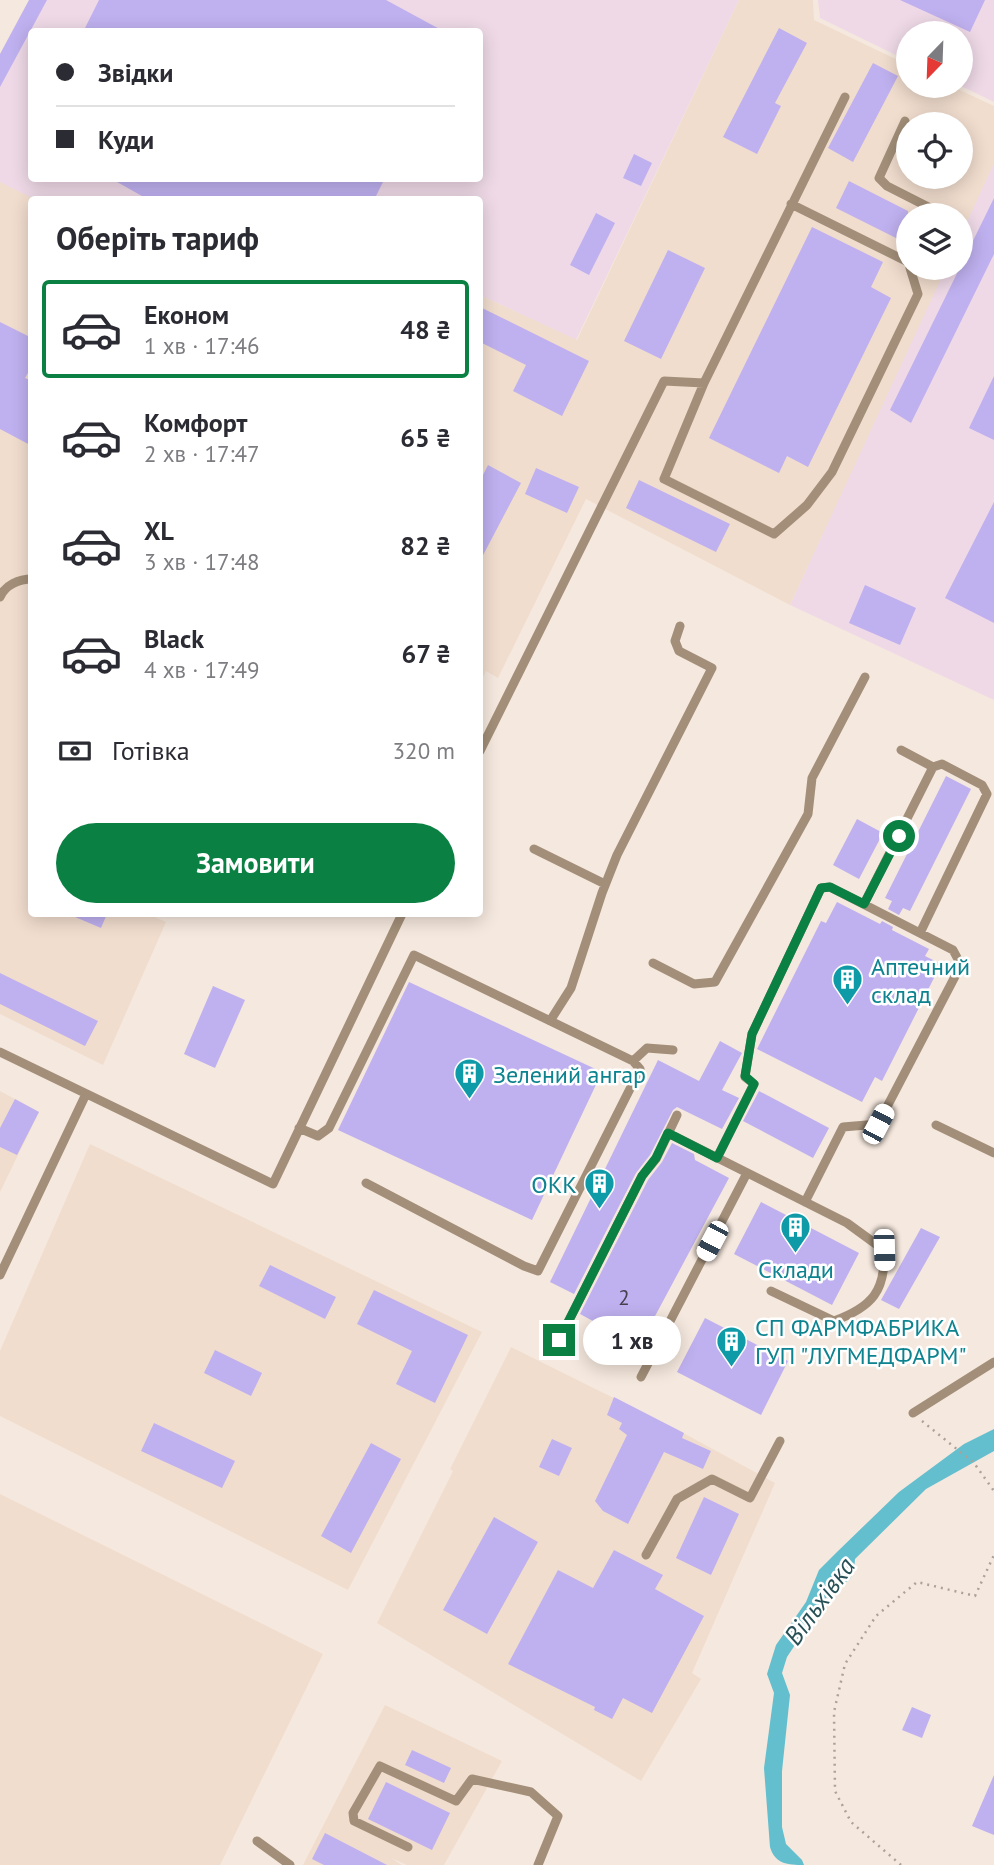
<!DOCTYPE html>
<html lang="uk">
<head>
<meta charset="utf-8">
<style>
  :root { --surface:#fff; --page:#f7f7f7; --text:#2b2b33; --muted:#7c7c81; --line:#e1e1e2; --accent:#0b8043 }
  body { margin:0; font-family:"PT Sans",sans-serif; background:var(--page); color:var(--text); height:100vh; display:flex; flex-direction:column; font-size:26px; white-space:nowrap }
  * { box-sizing:border-box; margin:0 }
  p { font-size:23px; color:var(--muted) }
  .icon { flex:none; width:38px; height:38px; fill:none; stroke:currentColor; stroke-width:2; stroke-linecap:round; stroke-linejoin:round }
  .map { position:relative; flex:1; overflow:hidden }
  .sheet { position:absolute; left:28px; top:196px; width:455px; height:721px; display:flex; flex-direction:column; background:var(--surface); border-radius:7px; box-shadow:0 4px 18px #0003 }
  .sheet>* { flex:none }
  .guide { position:absolute; left:28px; top:28px; width:455px; height:154px; border-radius:7px; box-shadow:0 4px 18px #0003; display:grid; align-content:center; height:154px; padding:0 28px; background:var(--surface) }
  .needle { width:46px; rotate:203deg }
  .controls { position:absolute; left:896px; top:21px; display:grid; gap:14px }
  .controls a { display:grid; place-items:center; width:77px; height:77px; border-radius:50%; background:var(--surface); box-shadow:0 4px 18px #0003; font-size:35px }
  .end { position:absolute; width:32px; height:32px; margin:-16px; border:9px solid #0b8043; background:#fff; box-shadow:0 0 0 4px #fff }
  .from { border-radius:50% }
  .bubble { position:absolute; height:49px; border-radius:24px; background:var(--surface); box-shadow:0 4px 18px #0003; font-size:23px; font-weight:800; line-height:49px; text-align:center }
  .car { position:absolute; width:21px; height:42px; margin:-21px -10px; border-radius:9px; box-shadow:0 0 5px 2px #0007; background:linear-gradient(#fff 24%,#345 0 40%,#fff 0 76%,#345 0 86%,#fff 0) }
  .guide b { display:flex; align-items:center; gap:24px; height:66px; font-size:26px }
  .guide b+b { border-top:2px solid var(--line) }
  .guide i { width:18px; height:18px; background:var(--text) }
  ul { padding:0; list-style:none }
  li { display:flex; align-items:center; gap:21px; height:98px; margin:0 14px 10px; padding:0 14px; border:4px solid transparent; border-radius:7px }
  li div { flex:1 }
  li b { display:block; font-size:26px }
  li em { font-style:normal; font-weight:800 }
  li.selected { border-color:var(--accent) }
  li>.icon { width:63px; height:63px; stroke-width:1.5 }
  h2 { padding:0 28px; font-size:32px; line-height:84px }
  .pay { display:flex; align-items:center; gap:18px; height:77px; padding:0 28px; font-size:26px }
  .pay p { margin-inline-start:auto }
  .cta { display:flex; gap:14px; margin-top:auto; padding:14px 28px }
  .cta a { flex:1; height:80px; border-radius:42px; background:var(--accent); color:#fff; font-size:28px; font-weight:800; line-height:80px; text-align:center }
  .map>svg:first-child { display:block }
  .commercial { fill:#efd9e7; fill-rule:evenodd }
  .built { fill:#f1ddce; fill-rule:evenodd }
  .water { fill:#63bece }
  .building { fill:#bfb0ef }
  .lines { fill:none; stroke-linecap:round; stroke-linejoin:round }
  .path { stroke:#aca29a; stroke-width:2.5; stroke-dasharray:2 5; stroke-linecap:butt }
  .lane { stroke:#a38f79; stroke-width:9 }
  .route { stroke:#0b8043; stroke-width:9 }
  .labels { text-anchor:middle; dominant-baseline:central; stroke-width:5; stroke-linejoin:round; paint-order:stroke }
  .number-label { font-size:21px; fill:#48404e }
  .culture-label { font-size:24px; fill:#0d838f; stroke:#fff; text-anchor:start }
  .water-label { font-size:26px; font-style:italic; fill:#275057; stroke:#fff }
</style>
</head>
<body>
<div class="map">
<svg width="994" height="1865" viewBox="0 0 994 1865">
  <rect width="100%" height="100%" fill="#f5e8de"/>
  <path class="commercial" d="M31 0H739L576 340 480 295V200L32 199 0 183V57ZM32 32H480V178H32Z
    M818 0H994V102L961 86V33H908V61L820 18Z
    M994 162V700L790 605 945 268H961V234Z"/>
  <path class="built" d="M739 0H813L814 20 908 65V86H951L994 106V163L961 235V215H908V268H946L790 605 586 499 498 678 486 671 480 682V295L577 340ZM908 124H961V177H908Z
    M0 182 34 199 32 914H148L166 922 103 1065 0 1014Z
    M0 1091 39 1112 0 1192Z
    M90 1144 482 1332 348 1590 0 1416V1351Z
    M511 1347 676 1429 775 1483 692 1673 701 1679 641 1781 377 1623 453 1471 450 1469Z
    M0 1494 323 1654 220 1865H0Z
    M385 1705 502 1761 444 1865H407L391 1858 402 1865H303Z"/>
  <path class="water" d="M994 1429V1451L926 1489 855 1559 854 1571 850 1579 826 1598 787 1657 782 1673 790 1695 782 1771V1827L786 1844 802 1860 804 1865C788 1865 775 1864 770 1847L764 1768 774 1693 767 1674 776 1645 806 1602 819 1570 838 1551 899 1492 964 1444Z"/>
  <path class="building" d="M29 0H47L0 87V54Z
    M99 0H386L445 32H83Z
    M900 0H985L970 32Z
    M779 28 807 43 775 103 781 106 757 154 723 137Z
    M873 63 898 76 853 162 828 148Z
    M634 154 652 163 641 186 623 178Z
    M110 178H385L374 200H149Z
    M849 181 908 211V244L836 208Z
    M994 198V254L911 423 890 410Z
    M596 213 615 223 589 275 570 265Z
    M812 227 883 262 871 287 891 298 808 467 787 456 779 473 709 438Z
    M668 250 705 268 661 359 624 341Z
    M480 307 589 361 562 416 513 391 526 365 480 342Z
    M0 322 32 338V366L25 378 32 381V446L0 429Z
    M994 376V440L969 428Z
    M488 465 521 483 480 561V481Z
    M536 468 579 487 567 513 525 494Z
    M639 480 730 524 716 552 626 508Z
    M994 502V623L945 598Z
    M865 585 916 608 900 645 849 623Z
    M946 776 971 789 910 911 903 908 899 915 888 909 892 901 885 898Z
    M857 819 883 833 859 879 833 865Z
    M837 902 880 924 882 921 893 927 892 930 929 949 925 956 941 964 882 1081 875 1077 862 1102 757 1049 821 921 826 923Z
    M68 914H107L101 928Z
    M0 973 98 1021 85 1046 0 1004Z
    M409 982 602 1072 532 1220 338 1130Z
    M213 986 245 1000 215 1068 184 1054Z
    M720 1041 742 1053 722 1090 739 1098 722 1129 677 1107 673 1110 650 1155 636 1173 574 1294 550 1282 658 1060 699 1081Z
    M759 1091 829 1128 813 1158 743 1121Z
    M15 1099 39 1112 17 1155 0 1147V1128Z
    M672 1143 694 1154 695 1160 729 1178 639 1346 580 1314 648 1180 662 1162Z
    M761 1202 859 1253 832 1305 734 1254Z
    M921 1228 940 1237 899 1309 881 1300Z
    M270 1265 336 1297 325 1319 259 1286Z
    M374 1290 468 1335 435 1403 396 1384 412 1351 357 1324Z
    M705 1318 788 1361 761 1415 677 1372Z
    M215 1350 262 1373 251 1396 204 1373Z
    M614 1397 684 1433 682 1438 711 1451 703 1469 664 1452 628 1524 603 1511 595 1501 627 1435 619 1429 622 1423 607 1415Z
    M154 1423 235 1461 222 1488 141 1451Z
    M552 1439 572 1448 559 1476 539 1467Z
    M371 1443 401 1459 351 1553 321 1536Z
    M704 1497 739 1514 711 1575 676 1558Z
    M494 1517 538 1542 487 1634 443 1610Z
    M614 1550 663 1575 655 1589 704 1616 652 1713 623 1698 612 1719 594 1710 595 1707 508 1664 558 1570 593 1588Z
    M912 1707 931 1715 922 1738 902 1730Z
    M412 1750 451 1768 444 1783 405 1765Z
    M994 1775V1835L972 1826Z
    M386 1782 450 1813 432 1850 368 1819Z
    M325 1833 387 1865H324L312 1859Z"/>
  <g class="lines">
    <path class="path" d="M922 1421 974 1463 994 1491
      M901 1865 851 1822 835 1791 834 1712 845 1664 876 1616 917 1582 975 1596 994 1555"/>
    <path class="lane" d="M905 121 879 178 887 186 944 215
      M791 204 908 262
      M704 383 664 479 774 534 807 505 832 472 918 294 910 268
      M0 597C5 585 19 579 32 579
      M901 750 933 767
      M480 751 664 381 704 383 845 97
      M534 849 605 884
      M864 904 933 767 942 764 982 785 987 794 920 933
      M653 963 694 984 715 982 808 814 812 778 865 677
      M550 1021 571 988 602 893 617 855 712 668 679 651 675 641 680 626
      M0 1052 273 1184 402 914
      M633 1061 647 1048 673 1050
      M936 1125 994 1153
      M299 1128 318 1136 329 1128 414 955 633 1061 640 1069 538 1271 524 1266 366 1183
      M668 1133 847 1223 884 1250C886 1291 872 1307 834 1321L771 1291
      M717 1158 754 1084 745 1077 752 1034 821 888 830 887 953 950 961 965 878 1124 843 1127 805 1202
      M0 1275 86 1094
      M559 1340 642 1176 656 1159 677 1115
      M641 1377 747 1173
      M913 1413 994 1362
      M646 1555 677 1499 712 1479 750 1498 780 1441
      M257 1841 290 1865
      M408 1847 354 1821 353 1813 380 1766 456 1801 472 1779 531 1792 558 1816 538 1865"/>
  </g>
  <g class="lines">
    <path class="route" d="M559 1340 642 1176 656 1158 668 1133 717 1158 754 1084 745 1076 752 1034 821 888 830 887 864 904 899 836"/>
  </g>
  <defs>
    <symbol id="building-pin" viewBox="-11 -11 22 30"><path d="M0 17L-7.5 6A9.5 9.5 0 1 1 7.5 6Z" fill="#0f9aa8" stroke="#fff"/><path d="M-4-6H4V6H1V3H-1V6H-4ZM-2.5-4.3h1.7v1.8h-1.7ZM.8-4.3h1.7v1.8H.8ZM-2.5-1h1.7V.8h-1.7ZM.8-1h1.7V.8H.8Z" fill="#fff"/></symbol>
  </defs>
  <g fill-rule="evenodd">
    <use href="#building-pin" x="830" y="962" width="35" height="47"/>
    <use href="#building-pin" x="452" y="1056" width="35" height="47"/>
    <use href="#building-pin" x="582" y="1166" width="35" height="47"/>
    <use href="#building-pin" x="778" y="1210" width="35" height="47"/>
    <use href="#building-pin" x="714" y="1324" width="35" height="47"/>
  </g>
  <g class="labels">
    <g class="number-label">
      <text x="624" y="1297">2</text>
    </g>
    <g class="culture-label">
      <text x="871" y="966">Аптечний<tspan x="871" dy="28">склад</tspan></text>
      <text x="493" y="1074">Зелений ангар</text>
      <text x="577" y="1184" text-anchor="end">ОКК</text>
      <text x="796" y="1269" text-anchor="middle">Склади</text>
      <text x="755" y="1327">СП ФАРМФАБРИКА<tspan x="755" dy="28">ГУП "ЛУГМЕДФАРМ"</tspan></text>
    </g>
    <g class="water-label">
      <text transform="translate(819 1601) rotate(-54)">Вільхівка</text>
    </g>
  </g>
</svg>
<div class="controls">
<a><svg class="needle" viewBox="-14 -14 28 28"><path d="M0-13l5 13h-10z" fill="#e53935"/><path d="M0 13l5-13h-10z" fill="#7c7c81"/></svg></a>
<a><svg class="icon" aria-label="locate" viewBox="0 0 24 24"><circle cx="12" cy="12" r="6"/><path d="M12 2v4M12 18v4M2 12h4M18 12h4"/></svg></a>
<a><svg class="icon" aria-label="layers" viewBox="0 0 24 24"><path d="M12 4l9 5-9 5-9-5zM3 14l9 5 9-5"/></svg></a>
</div>
<i class="end from" style="left:899px;top:836px"></i>
<i class="end" style="left:559px;top:1340px"></i>
<div class="bubble" style="left:583px;top:1316px;width:98px">1 хв</div>
<i class="car" style="left:878px;top:1124px;rotate:28deg"></i>
<i class="car" style="left:712px;top:1241px;rotate:208deg"></i>
<i class="car" style="left:884px;top:1250px;rotate:178deg"></i>
<div class="guide">
<b><i class="from"></i>Звідки</b>
<b><i></i>Куди</b>
</div>
<section class="sheet">
<h2>Оберіть тариф</h2>
<ul>
<li class="selected"><svg class="icon" aria-label="car" viewBox="0 0 24 24"><path d="M5 17H2v-5l4-1 3-4h7l3 4 3 1v5h-3M9 17h6M6 11h13"/><circle cx="7" cy="17" r="2"/><circle cx="17" cy="17" r="2"/></svg><div><b>Економ</b><p>1 хв · 17:46</p></div><em>48 ₴</em></li>
<li><svg class="icon" aria-label="car" viewBox="0 0 24 24"><path d="M5 17H2v-5l4-1 3-4h7l3 4 3 1v5h-3M9 17h6M6 11h13"/><circle cx="7" cy="17" r="2"/><circle cx="17" cy="17" r="2"/></svg><div><b>Комфорт</b><p>2 хв · 17:47</p></div><em>65 ₴</em></li>
<li><svg class="icon" aria-label="car" viewBox="0 0 24 24"><path d="M5 17H2v-5l4-1 3-4h7l3 4 3 1v5h-3M9 17h6M6 11h13"/><circle cx="7" cy="17" r="2"/><circle cx="17" cy="17" r="2"/></svg><div><b>XL</b><p>3 хв · 17:48</p></div><em>82 ₴</em></li>
<li><svg class="icon" aria-label="car" viewBox="0 0 24 24"><path d="M5 17H2v-5l4-1 3-4h7l3 4 3 1v5h-3M9 17h6M6 11h13"/><circle cx="7" cy="17" r="2"/><circle cx="17" cy="17" r="2"/></svg><div><b>Black</b><p>4 хв · 17:49</p></div><em>67 ₴</em></li>
</ul>
<div class="pay"><svg class="icon" aria-label="cash" viewBox="0 0 24 24"><path d="M3 7h18v10H3z"/><circle cx="12" cy="12" r="2"/></svg>Готівка<p>320 m</p></div>
<div class="cta"><a>Замовити</a></div>
</section>
</div>
</body>
</html>
